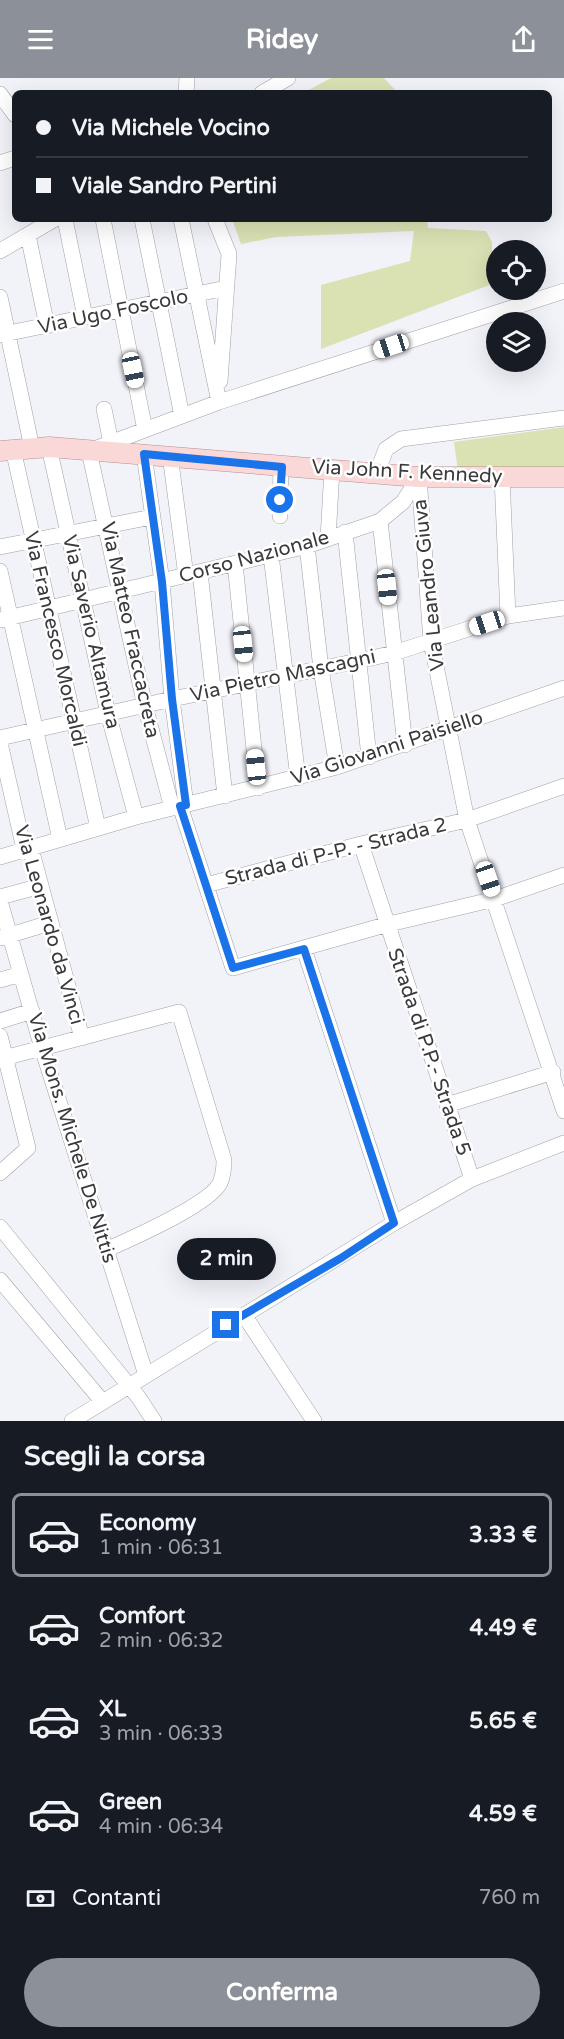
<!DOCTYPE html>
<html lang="it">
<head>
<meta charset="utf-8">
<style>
  :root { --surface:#171b24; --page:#20242c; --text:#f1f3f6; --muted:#9ea1a6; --line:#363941; --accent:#8c9099 }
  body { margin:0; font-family:"Varela Round",sans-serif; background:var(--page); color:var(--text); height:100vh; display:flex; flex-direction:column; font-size:22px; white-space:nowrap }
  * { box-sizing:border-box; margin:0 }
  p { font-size:20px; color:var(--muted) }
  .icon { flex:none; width:33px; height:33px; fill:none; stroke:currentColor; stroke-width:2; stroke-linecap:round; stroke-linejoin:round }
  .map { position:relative; height:1343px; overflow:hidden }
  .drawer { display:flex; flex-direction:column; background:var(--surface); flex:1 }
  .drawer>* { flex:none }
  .hud { position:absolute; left:12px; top:12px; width:540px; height:132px; border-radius:9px; box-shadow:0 6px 24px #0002; display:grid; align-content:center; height:132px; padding:0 24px; background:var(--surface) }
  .tools { position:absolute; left:486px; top:162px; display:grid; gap:12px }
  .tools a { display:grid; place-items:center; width:60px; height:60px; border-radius:50%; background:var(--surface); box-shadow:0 6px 24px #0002; font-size:30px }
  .end { position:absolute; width:27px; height:27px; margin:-14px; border:8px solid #1a73e8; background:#fff; box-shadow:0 0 0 3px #fff }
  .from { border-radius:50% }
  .bubble { position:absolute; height:42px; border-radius:21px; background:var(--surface); box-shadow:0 6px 24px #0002; font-size:20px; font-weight:700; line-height:42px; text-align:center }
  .car { position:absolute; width:18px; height:36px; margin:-18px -9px; border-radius:8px; box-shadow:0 0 4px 2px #0007; background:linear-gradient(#fff 24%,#345 0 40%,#fff 0 76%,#345 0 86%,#fff 0) }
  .hud b { display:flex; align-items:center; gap:21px; height:57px; font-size:22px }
  .hud b+b { border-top:2px solid var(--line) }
  .hud i { width:15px; height:15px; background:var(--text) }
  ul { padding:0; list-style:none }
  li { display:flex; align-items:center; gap:18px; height:84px; margin:0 12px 9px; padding:0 12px; border:3px solid transparent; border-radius:9px }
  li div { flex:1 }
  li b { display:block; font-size:22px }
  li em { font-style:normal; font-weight:700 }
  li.current { border-color:var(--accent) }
  li>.icon { width:54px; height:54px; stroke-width:1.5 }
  h2 { padding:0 24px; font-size:27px; line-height:72px }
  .pay { display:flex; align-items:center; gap:15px; height:66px; padding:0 24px; font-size:22px }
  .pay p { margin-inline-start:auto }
  .button { display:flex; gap:12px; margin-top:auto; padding:12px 24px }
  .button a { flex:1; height:69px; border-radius:36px; background:var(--accent); color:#fff; font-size:24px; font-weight:700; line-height:69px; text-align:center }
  header { display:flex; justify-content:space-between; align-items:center; height:78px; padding:0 24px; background:var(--accent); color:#fff; font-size:27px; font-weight:700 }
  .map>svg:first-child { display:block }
  .green { fill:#dae1b3 }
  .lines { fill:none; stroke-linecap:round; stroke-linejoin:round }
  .minor-casing { stroke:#a0a1a8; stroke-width:16 }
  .major-casing { stroke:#b69091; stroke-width:21 }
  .minor { stroke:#fff; stroke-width:15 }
  .major { stroke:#fbd8d8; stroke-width:20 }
  .route { stroke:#1a73e8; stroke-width:8 }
  .labels { text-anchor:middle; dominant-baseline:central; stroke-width:5; stroke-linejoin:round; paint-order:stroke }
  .street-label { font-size:20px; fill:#3a3a3d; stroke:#fff }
</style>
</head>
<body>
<header><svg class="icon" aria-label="menu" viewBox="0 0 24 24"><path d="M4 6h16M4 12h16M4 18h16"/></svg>Ridey<svg class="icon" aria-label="share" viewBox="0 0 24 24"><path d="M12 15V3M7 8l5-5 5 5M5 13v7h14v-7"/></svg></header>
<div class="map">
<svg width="564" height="1343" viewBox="0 0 564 1343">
  <rect width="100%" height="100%" fill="#f2f2f9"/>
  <path class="green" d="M331 0H384L398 15H303Z
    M232 141H427L428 150 486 153 492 164V206L321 271V207L410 183 414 153 276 159 241 166Z
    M564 349V394L458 393 454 364Z"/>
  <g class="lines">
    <defs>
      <path id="minor" d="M186 15 187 0
        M262 15 288 0
        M0 16 15 37
        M0 85 15 80
        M65 141 85 239
        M103 141 145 352
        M142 141 182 338
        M181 141 219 324
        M215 141 229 176 220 303
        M28 157 47 248
        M0 173 55 141
        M0 219 32 370
        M0 257 226 210
        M104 331 111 365
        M49 369 108 635 136 739
        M13 371 98 750
        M144 376 162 504 172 621 186 727
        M170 377 186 498
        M377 395 386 371 401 361 564 340
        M419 399 431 563 467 742 564 1033
        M502 399 508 538
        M280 438 281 389
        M380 443 405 667
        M345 454 369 679
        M328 461 332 391
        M307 468 321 591 337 689
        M0 469 152 439
        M271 477 298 700
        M235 485 258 710
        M0 493 60 761
        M200 494 225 718
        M0 542 307 468 380 443 403 424 419 399
        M0 660 172 621 358 583 394 575 508 538 564 530
        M0 665 24 771 33 778 82 960
        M180 728 233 890 385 847 495 821 564 797
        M172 730 145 628 89 373 219 324 564 213
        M361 766 472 1101
        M0 779 136 739 337 689 564 610
        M206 807 361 766 467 742 564 708
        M0 819 41 808
        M0 823 42 970 146 1297
        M0 860 50 845
        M304 871 394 1145
        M0 902 21 896
        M0 943 32 933
        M0 958 28 1070 0 1095
        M0 981 179 934 224 1082C224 1090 223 1098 220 1105 209 1127 130 1161 106 1172
        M447 1027 553 994
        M0 1149 139 1320 154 1343
        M0 1202 102 1323
        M244 1237 314 1343
        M72 1343 394 1145 472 1101 564 1065"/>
      <path id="major" d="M0 373 49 369 419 399H564"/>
    </defs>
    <use href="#minor" class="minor-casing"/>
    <use href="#major" class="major-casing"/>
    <use href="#minor" class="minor"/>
    <use href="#major" class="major"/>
  </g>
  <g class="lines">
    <path class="route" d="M226 1247 341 1180 394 1145 304 871 233 890 180 728 186 727 172 621 162 504 144 376 282 389 280 422"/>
  </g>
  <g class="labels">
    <g class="street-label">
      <text transform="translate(113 234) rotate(-12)">Via Ugo Foscolo</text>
      <text transform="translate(407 394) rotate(3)">Via John F. Kennedy</text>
      <text transform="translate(254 479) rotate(-15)">Corso Nazionale</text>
      <text transform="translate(429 507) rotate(-96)">Via Leandro Giuva</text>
      <text transform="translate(130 552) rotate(78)">Via Matteo Fraccacreta</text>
      <text transform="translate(91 554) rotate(77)">Via Saverio Altamura</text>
      <text transform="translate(55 561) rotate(77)">Via Francesco Morcaldi</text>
      <text transform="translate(283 598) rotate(-12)">Via Pietro Mascagni</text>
      <text transform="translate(387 670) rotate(-18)">Via Giovanni Paisiello</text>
      <text transform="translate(336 774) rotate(-14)">Strada di P-P. - Strada 2</text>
      <text transform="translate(49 847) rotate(74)">Via Leonardo da Vinci</text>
      <text transform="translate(429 974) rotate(71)">Strada di P.P.- Strada 5</text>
      <text transform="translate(72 1060) rotate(73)">Via Mons. Michele De Nittis</text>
    </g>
  </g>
</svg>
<div class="tools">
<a><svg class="icon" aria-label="locate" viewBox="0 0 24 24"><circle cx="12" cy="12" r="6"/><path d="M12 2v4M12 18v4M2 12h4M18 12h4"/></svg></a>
<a><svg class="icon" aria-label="layers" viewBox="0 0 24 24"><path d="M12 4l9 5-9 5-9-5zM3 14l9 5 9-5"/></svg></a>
</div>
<i class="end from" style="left:280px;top:422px"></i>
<i class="end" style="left:226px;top:1247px"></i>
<div class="bubble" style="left:177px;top:1160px;width:99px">2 min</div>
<i class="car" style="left:391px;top:268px;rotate:252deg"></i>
<i class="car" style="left:133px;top:292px;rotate:168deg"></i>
<i class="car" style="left:387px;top:509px;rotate:174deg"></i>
<i class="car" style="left:487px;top:545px;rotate:252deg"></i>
<i class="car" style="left:243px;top:566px;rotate:174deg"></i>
<i class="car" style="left:256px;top:689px;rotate:354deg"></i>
<i class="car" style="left:488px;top:801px;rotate:161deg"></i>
<div class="hud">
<b><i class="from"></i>Via Michele Vocino</b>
<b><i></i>Viale Sandro Pertini</b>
</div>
</div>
<section class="drawer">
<h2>Scegli la corsa</h2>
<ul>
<li class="current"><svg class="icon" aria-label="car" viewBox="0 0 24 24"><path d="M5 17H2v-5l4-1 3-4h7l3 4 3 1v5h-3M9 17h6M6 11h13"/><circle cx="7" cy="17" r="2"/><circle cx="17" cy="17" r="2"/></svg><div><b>Economy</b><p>1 min · 06:31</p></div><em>3.33 €</em></li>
<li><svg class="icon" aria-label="car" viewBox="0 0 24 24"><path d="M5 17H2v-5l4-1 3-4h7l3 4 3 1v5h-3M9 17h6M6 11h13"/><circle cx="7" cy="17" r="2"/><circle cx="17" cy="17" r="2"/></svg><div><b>Comfort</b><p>2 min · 06:32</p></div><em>4.49 €</em></li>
<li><svg class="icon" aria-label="car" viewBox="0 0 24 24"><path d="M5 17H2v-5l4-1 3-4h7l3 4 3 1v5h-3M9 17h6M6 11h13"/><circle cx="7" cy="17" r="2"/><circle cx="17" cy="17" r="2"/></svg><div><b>XL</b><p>3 min · 06:33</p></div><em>5.65 €</em></li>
<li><svg class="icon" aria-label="car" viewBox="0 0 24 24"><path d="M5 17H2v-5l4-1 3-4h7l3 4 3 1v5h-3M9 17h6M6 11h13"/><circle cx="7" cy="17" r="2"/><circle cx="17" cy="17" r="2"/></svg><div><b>Green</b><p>4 min · 06:34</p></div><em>4.59 €</em></li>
</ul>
<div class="pay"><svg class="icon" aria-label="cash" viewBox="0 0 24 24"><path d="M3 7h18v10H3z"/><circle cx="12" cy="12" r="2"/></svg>Contanti<p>760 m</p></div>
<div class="button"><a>Conferma</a></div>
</section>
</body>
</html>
